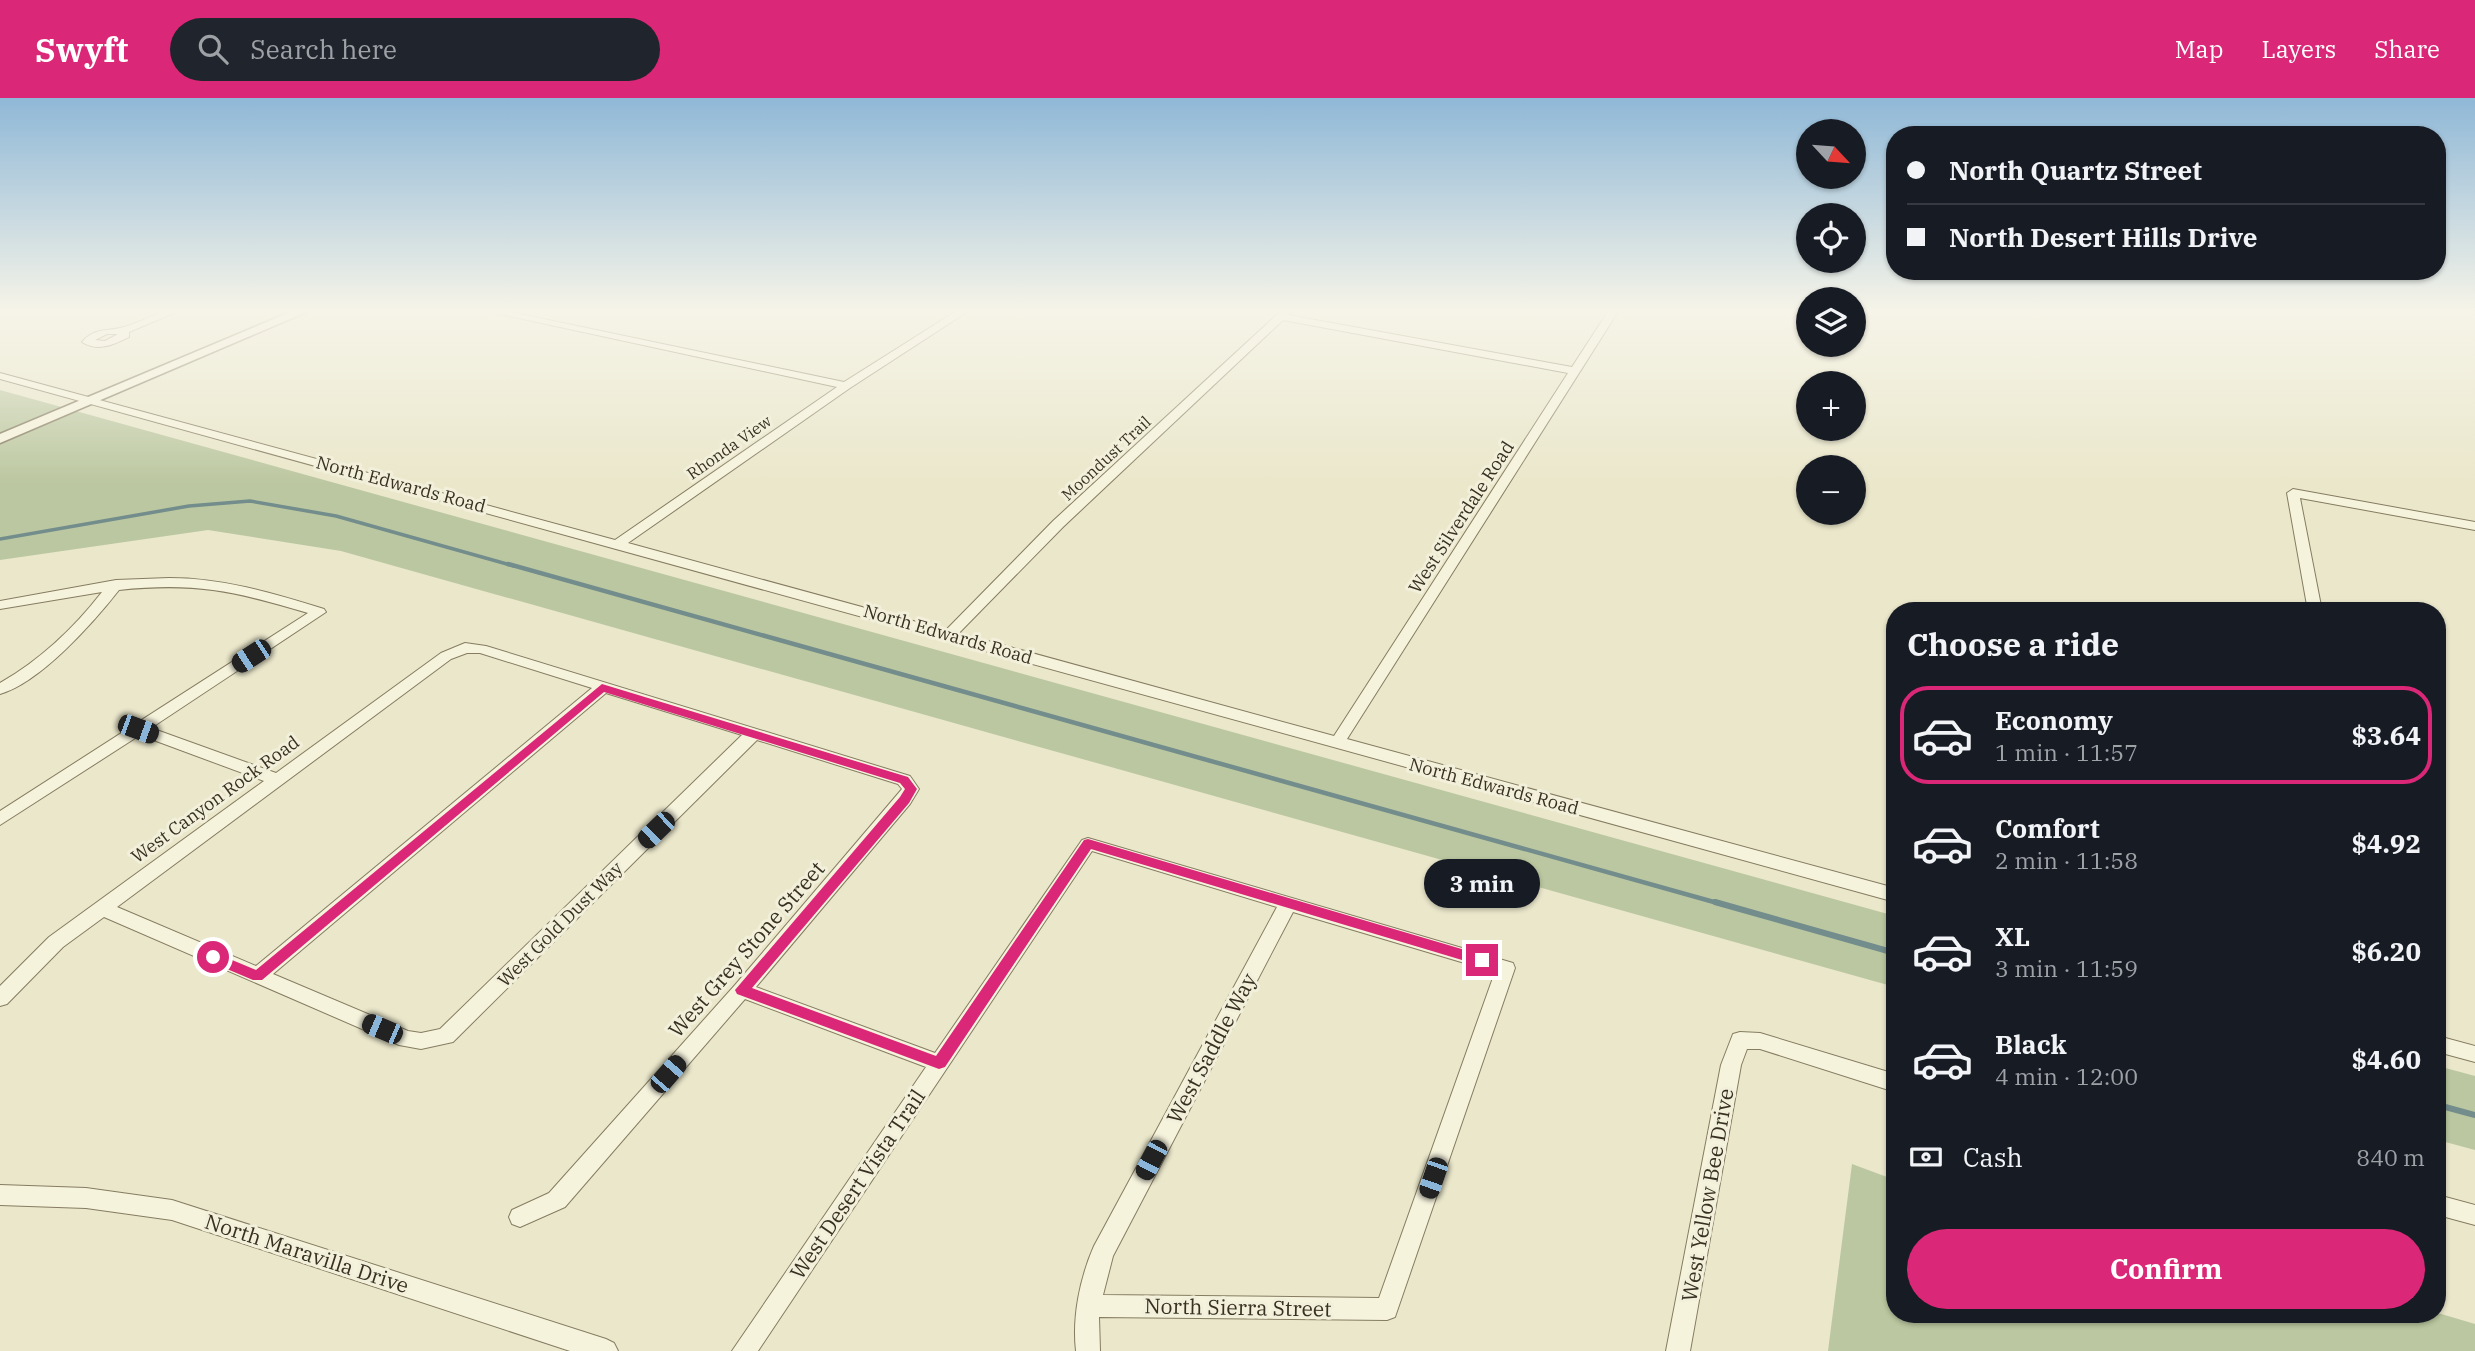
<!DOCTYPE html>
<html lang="en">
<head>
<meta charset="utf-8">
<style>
  :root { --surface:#171b24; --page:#20242c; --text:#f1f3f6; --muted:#9ea1a6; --line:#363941; --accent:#db2777 }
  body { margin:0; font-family:"IBM Plex Serif",serif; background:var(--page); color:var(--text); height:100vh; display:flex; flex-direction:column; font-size:26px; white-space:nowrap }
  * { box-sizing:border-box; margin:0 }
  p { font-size:23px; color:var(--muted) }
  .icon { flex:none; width:38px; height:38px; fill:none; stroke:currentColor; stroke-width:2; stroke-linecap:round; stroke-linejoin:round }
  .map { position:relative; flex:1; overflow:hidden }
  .side { position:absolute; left:1886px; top:504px; width:560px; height:721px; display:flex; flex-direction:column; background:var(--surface); border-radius:28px; box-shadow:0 2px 5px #0004 }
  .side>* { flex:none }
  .top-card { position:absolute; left:1886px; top:28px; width:560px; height:154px; border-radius:28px; box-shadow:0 2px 5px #0004; display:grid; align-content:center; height:154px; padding:0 21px; background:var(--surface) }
  .needle { width:46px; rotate:116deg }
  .controls { position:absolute; left:1796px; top:21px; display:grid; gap:14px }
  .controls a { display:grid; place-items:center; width:70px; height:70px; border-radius:50%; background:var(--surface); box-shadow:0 2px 5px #0004; font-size:35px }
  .end { position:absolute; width:32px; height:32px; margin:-16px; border:9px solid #db2777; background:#fff; box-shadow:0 0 0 4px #fff }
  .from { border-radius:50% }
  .bubble { position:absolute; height:49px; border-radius:24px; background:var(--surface); box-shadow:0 2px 5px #0004; font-size:23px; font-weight:700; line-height:49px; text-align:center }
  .car { position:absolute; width:21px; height:42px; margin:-21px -10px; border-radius:9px; box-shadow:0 0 5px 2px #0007; background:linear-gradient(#222 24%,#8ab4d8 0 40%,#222 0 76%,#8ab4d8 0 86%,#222 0) }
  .top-card b { display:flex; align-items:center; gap:24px; height:66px; font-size:26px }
  .top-card b+b { border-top:2px solid var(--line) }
  .top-card i { width:18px; height:18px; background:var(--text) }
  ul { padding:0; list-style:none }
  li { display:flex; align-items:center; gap:21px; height:98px; margin:0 14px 10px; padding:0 7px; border:4px solid transparent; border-radius:28px }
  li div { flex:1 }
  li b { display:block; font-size:26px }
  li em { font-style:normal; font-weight:700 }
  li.active { border-color:var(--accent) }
  li>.icon { width:63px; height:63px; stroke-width:1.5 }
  h2 { padding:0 21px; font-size:32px; line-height:84px }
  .pay { display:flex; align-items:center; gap:18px; height:77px; padding:0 21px; font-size:26px }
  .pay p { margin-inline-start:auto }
  .action { display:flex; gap:14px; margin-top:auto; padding:14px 21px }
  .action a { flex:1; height:80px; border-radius:42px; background:var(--accent); color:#fff; font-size:28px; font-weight:700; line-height:80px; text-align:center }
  header { display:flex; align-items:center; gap:42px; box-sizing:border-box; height:98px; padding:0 35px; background:var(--accent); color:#fff }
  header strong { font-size:33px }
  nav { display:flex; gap:38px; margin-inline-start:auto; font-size:24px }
  .search { width:490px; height:63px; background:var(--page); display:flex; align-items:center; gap:18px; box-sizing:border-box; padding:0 24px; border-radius:38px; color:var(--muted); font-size:26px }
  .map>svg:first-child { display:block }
  .green { fill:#bbc7a0 }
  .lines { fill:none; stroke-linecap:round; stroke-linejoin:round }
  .stream-far2 { stroke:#728d8c; stroke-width:3.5 }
  .stream-far1 { stroke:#728d8c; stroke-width:4.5 }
  .stream { stroke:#728d8c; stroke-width:6 }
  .minor-casing { stroke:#857c61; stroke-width:2 }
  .tertiary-casing { stroke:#857c61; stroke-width:3 }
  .minor { fill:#f6f3dd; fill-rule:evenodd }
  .tertiary { fill:#f6f3dd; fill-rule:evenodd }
  .route { fill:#db2777 }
  .labels { text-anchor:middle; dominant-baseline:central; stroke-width:6; stroke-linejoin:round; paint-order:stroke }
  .far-street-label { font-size:16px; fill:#383123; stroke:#f2f0da }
  .street-label { font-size:18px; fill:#383123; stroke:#f2f0da }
  .near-street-label { font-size:21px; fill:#383123; stroke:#f2f0da }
</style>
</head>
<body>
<header>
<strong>Swyft</strong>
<div class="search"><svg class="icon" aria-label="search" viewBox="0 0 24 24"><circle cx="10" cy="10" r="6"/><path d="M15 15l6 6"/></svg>Search here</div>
<nav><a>Map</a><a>Layers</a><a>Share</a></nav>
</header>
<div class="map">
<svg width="2475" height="1253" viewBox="0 0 2475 1253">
  <rect width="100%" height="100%" fill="#eae7cb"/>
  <path class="green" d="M0 292 1895 818V889L341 453 208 432 0 462Z
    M2438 968 2475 978V1052L2438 1042Z
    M1852 1066 1895 1082V1216L2438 1215 2475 1226V1253H1828Z"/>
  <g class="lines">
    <path class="stream-far2" d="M0 441 189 408 250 403 336 418 514 468"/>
    <path class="stream-far1" d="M508 466 1721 806"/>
    <path class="stream" d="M1715 804 1895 855
      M2438 1007 2475 1017"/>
    <defs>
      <path id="minor" d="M167 212H181L129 234V239C113 247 97 254 82 244 95 229 107 234 124 229 138 225 153 217 167 212ZM107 236H118L105 243 95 242Z
        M482 212H501L844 284 958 212H970L850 290 628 445 946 532 1053 423 1282 212H1293L1288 217 1572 269 1609 212H1619L1347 641 1895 790V804L0 281V275L615 442 837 289ZM1283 222 1568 275 1334 638 959 535 1063 429Z
        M2293 391 2475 424V432L2300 400 2322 513H2308L2287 395Z
        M169 480C223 480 272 495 324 511L326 514 151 630 276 675 441 555 465 545 486 548 910 678 919 691 910 706 756 889 935 955 1082 742 1088 740 1513 865 1515 870 1395 1219 1387 1222 1099 1219 1100 1253H1076C1072 1219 1080 1180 1094 1148L1277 809 1092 753 758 1253H732L926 969 745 901 565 1109 520 1129 512 1126 509 1119 512 1112 549 1095 735 887 902 691 898 686 757 642 453 944 421 951 399 947 104 819 63 849 7 906 0 908V888L49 839 264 683 140 637 0 727V713L308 515C235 493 195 484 119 492 94 524 40 585 0 596V585C40 562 74 530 102 494L0 511V503L116 482ZM467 555H480L592 590 256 868 117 809 451 561ZM606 595 742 637 440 931 421 935 408 933 273 876ZM1293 814 1495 874 1379 1200 1103 1197 1113 1158Z
        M1740 934 1760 935 1895 976V994L1760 951H1747L1741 967 1690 1253H1666L1721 967 1733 936Z
        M2438 938 2475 948V964L2438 954Z
        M0 1087 86 1090 172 1102 606 1241 614 1245 618 1253H570L172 1122 86 1110 0 1107Z
        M2438 1097 2475 1107V1127L2438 1117Z"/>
      <path id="tertiary" d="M295 212H311L0 345V336Z"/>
    </defs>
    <use href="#minor" class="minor-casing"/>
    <use href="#tertiary" class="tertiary-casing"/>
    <use href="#minor" class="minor"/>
    <use href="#tertiary" class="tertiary"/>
  </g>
  <linearGradient id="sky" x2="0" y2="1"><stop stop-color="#8fb8d7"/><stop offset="0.55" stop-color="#f6f4e8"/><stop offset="1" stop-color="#f6f4e8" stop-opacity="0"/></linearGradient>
  <rect width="2475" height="387" fill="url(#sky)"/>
  <path class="route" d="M602 586 908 679 917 691 909 705 752 890 936 958 1084 742 1088 741 1482 857 1489 862 1482 868 1091 751 945 969 939 971 737 896 735 892 900 699 905 691 900 685 604 594 262 882H253L208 863V855L213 854 256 872Z"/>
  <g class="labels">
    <g class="far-street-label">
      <text transform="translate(729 349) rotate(-35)">Rhonda View</text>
      <text transform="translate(1106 360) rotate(-43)">Moondust Trail</text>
    </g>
    <g class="street-label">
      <text transform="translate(401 386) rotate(15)">North Edwards Road</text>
      <text transform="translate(1461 419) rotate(-57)">West Silverdale Road</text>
      <text transform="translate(948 536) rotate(16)">North Edwards Road</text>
      <text transform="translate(1494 688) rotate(15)">North Edwards Road</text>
      <text transform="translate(215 701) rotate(-36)">West Canyon Rock Road</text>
      <text transform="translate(560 826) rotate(-45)">West Gold Dust Way</text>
    </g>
    <g class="near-street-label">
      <text transform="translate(746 851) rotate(-49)">West Grey Stone Street</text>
      <text transform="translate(1211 950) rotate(-62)">West Saddle Way</text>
      <text transform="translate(857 1086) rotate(-56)">West Desert Vista Trail</text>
      <text transform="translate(1707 1097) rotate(-80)">West Yellow Bee Drive</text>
      <text transform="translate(307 1155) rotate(18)">North Maravilla Drive</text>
      <text transform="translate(1238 1209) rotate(1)">North Sierra Street</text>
    </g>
  </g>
</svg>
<div class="controls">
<a><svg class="needle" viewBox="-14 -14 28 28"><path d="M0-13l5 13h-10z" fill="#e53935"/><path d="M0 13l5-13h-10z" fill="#9ea1a6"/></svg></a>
<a><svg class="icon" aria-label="locate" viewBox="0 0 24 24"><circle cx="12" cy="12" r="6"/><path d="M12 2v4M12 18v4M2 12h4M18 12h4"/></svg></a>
<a><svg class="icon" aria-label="layers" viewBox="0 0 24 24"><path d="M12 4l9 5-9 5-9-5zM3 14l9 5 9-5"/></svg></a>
<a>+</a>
<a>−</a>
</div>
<i class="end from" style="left:213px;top:859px"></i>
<i class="end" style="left:1482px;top:862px"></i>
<div class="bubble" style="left:1424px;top:761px;width:116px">3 min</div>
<i class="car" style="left:251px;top:558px;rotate:237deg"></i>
<i class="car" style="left:138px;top:631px;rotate:110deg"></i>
<i class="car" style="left:656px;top:732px;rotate:226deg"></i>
<i class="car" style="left:382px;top:931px;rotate:293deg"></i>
<i class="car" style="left:668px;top:976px;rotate:41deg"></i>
<i class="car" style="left:1151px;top:1062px;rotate:208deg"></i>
<i class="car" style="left:1433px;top:1080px;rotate:199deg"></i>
<div class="top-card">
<b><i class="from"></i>North Quartz Street</b>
<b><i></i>North Desert Hills Drive</b>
</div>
<section class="side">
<h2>Choose a ride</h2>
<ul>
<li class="active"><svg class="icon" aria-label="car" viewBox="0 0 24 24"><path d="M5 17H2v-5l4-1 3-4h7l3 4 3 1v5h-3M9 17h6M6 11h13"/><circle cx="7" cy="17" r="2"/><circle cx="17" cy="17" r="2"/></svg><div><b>Economy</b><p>1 min · 11:57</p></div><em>$3.64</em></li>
<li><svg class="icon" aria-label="car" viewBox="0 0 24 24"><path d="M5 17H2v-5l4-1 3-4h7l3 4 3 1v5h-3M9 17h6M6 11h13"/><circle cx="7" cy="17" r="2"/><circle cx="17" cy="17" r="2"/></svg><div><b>Comfort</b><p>2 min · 11:58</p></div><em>$4.92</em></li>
<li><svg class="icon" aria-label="car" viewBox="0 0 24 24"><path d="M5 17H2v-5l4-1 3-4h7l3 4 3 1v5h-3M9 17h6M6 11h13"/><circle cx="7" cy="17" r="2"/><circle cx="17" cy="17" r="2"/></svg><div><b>XL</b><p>3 min · 11:59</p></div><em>$6.20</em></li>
<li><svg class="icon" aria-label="car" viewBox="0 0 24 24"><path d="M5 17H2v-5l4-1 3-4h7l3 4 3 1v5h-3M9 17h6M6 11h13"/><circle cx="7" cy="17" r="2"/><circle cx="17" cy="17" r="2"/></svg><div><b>Black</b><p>4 min · 12:00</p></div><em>$4.60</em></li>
</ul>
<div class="pay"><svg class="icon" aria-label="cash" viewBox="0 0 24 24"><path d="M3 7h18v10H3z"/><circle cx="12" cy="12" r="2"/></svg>Cash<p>840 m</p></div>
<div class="action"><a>Confirm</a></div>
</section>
</div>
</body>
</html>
